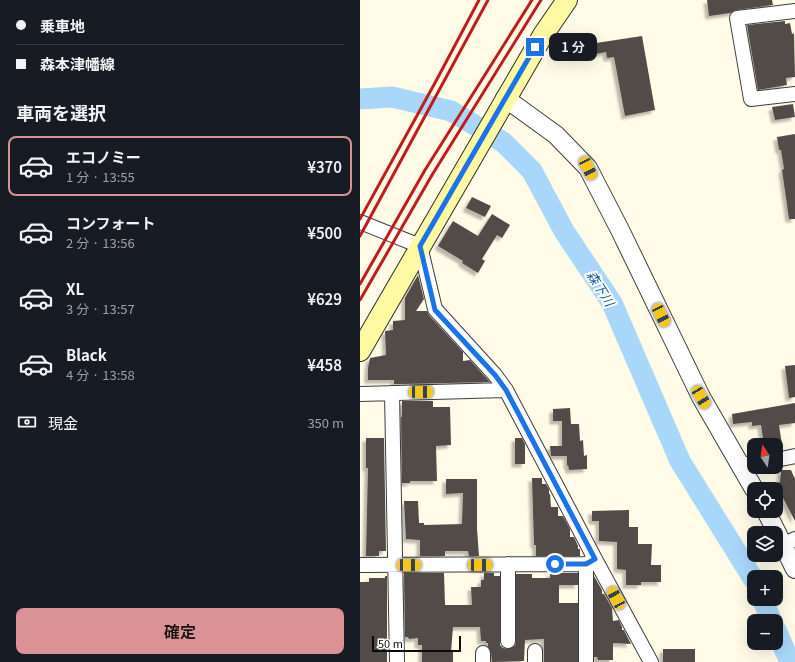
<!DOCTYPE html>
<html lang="ja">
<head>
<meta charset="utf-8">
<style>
  :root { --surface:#171b24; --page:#20242c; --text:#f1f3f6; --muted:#9ea1a6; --line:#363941; --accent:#db9294 }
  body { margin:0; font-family:Georgia,"Noto Sans JP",serif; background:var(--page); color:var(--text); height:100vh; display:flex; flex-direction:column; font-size:15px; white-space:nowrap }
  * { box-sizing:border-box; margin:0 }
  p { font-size:13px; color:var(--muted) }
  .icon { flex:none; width:22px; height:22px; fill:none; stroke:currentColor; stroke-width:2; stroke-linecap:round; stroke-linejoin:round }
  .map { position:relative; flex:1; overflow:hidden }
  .side { display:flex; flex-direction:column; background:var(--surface); width:360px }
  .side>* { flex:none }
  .guide { display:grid; align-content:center; height:88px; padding:0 16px; background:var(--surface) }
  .needle { width:26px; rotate:347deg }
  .tools { position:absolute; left:387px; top:438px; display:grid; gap:8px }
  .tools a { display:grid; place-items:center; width:36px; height:36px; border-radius:8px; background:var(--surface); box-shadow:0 4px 16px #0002; font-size:20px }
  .scale { position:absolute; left:12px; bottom:10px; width:89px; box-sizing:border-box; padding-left:4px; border:2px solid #0a0a0a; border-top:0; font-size:11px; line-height:14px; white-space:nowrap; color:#0a0a0a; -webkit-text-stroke:3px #fff; paint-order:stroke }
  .end { position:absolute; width:18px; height:18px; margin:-9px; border:5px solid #1a73e8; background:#fff; box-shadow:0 0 0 2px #fff }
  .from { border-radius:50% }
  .bubble { position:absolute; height:28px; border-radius:8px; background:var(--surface); box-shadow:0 4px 16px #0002; font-size:13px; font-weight:600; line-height:28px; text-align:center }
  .car { position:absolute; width:12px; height:24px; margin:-12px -6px; border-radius:5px; box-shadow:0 0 3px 1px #0007; background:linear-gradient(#f5c518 24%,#345 0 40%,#f5c518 0 76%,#345 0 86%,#f5c518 0) }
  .guide b { display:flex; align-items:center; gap:14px; height:38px; font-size:15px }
  .guide b+b { border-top:1px solid var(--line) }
  .guide i { width:10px; height:10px; background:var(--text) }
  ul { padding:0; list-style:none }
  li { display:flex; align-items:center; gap:12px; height:60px; margin:0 8px 6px; padding:0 8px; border:2px solid transparent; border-radius:8px }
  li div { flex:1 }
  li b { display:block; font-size:15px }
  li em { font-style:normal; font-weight:600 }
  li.current { border-color:var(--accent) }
  li>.icon { width:36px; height:36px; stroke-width:1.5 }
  h2 { padding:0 16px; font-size:18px; line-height:48px }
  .pay { display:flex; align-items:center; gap:10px; height:44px; padding:0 16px; font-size:15px }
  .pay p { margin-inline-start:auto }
  .button { display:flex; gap:8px; margin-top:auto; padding:8px 16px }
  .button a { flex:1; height:46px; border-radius:8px; background:var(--accent); color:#111; font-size:16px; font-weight:600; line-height:46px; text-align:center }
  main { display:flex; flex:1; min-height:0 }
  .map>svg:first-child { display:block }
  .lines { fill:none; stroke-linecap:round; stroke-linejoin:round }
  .river { stroke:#a9d7f9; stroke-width:21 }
  .building { fill:#534c46; filter:url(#shadow) }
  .minor-casing { stroke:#3d3d3d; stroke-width:16 }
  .tertiary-casing { stroke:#3d3d3d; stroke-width:20 }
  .secondary-casing { stroke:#2c2c2c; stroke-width:22 }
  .minor { stroke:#fff; stroke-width:14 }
  .tertiary { stroke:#fff; stroke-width:18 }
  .secondary { stroke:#fff9a2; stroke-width:20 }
  .rail { stroke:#c01c1c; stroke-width:3 }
  .route { stroke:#1a73e8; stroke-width:5 }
  .labels { text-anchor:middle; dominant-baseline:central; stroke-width:4; stroke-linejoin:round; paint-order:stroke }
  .water-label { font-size:13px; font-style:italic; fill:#0e5aa1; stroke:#fff }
</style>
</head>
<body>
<main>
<section class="side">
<div class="guide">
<b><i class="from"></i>乗車地</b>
<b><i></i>森本津幡線</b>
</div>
<h2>車両を選択</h2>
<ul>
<li class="current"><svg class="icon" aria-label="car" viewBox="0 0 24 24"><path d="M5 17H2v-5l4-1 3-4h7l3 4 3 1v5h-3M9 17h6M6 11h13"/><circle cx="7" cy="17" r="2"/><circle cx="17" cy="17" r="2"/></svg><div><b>エコノミー</b><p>1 分 · 13:55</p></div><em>¥370</em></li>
<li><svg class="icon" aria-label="car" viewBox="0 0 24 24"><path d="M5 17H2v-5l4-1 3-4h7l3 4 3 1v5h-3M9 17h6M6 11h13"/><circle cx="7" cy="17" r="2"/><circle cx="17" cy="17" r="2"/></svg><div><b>コンフォート</b><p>2 分 · 13:56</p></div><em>¥500</em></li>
<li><svg class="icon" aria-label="car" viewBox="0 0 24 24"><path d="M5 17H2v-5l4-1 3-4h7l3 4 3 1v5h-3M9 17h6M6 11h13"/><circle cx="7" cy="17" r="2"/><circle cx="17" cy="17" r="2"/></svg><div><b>XL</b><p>3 分 · 13:57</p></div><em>¥629</em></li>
<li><svg class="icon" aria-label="car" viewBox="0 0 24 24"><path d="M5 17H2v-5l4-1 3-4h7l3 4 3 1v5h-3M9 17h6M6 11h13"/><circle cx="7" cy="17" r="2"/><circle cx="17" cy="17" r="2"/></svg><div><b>Black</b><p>4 分 · 13:58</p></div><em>¥458</em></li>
</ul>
<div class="pay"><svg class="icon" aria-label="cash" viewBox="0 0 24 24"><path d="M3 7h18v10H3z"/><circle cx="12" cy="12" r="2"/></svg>現金<p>350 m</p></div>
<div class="button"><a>確定</a></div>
</section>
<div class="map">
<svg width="435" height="662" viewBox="0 0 435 662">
  <defs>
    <filter id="shadow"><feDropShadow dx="-3.5" dy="3.5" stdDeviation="1" flood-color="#0004"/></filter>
  </defs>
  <rect width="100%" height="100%" fill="#fffbe7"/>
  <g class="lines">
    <path class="river" d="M0 99 32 97 91 111 143 142 172 171 204 231 252 303 320 461 394 580
      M402 599 412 621
      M416 630 430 662"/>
  </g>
  <path class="building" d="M347 0H412L413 5 376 10 370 13 349 16Z
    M425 21V24L430 23 432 34 434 33 435 77 426 78 427 85 398 90 387 25Z
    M282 36 295 110 265 116 254 57 247 58 246 52 225 56 223 45Z
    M433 104 435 117 415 120 412 107Z
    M435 134V219H429L422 170 424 169 421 150H419L417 137Z
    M112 197 131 206 125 217 106 208Z
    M132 214 150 225 142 238 137 235 122 259 125 261 118 273 102 263 103 261 78 246 93 221 118 236Z
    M58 275 64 299 56 311H67L69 315 103 352V361L110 360 130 382 42 384H34V380H8V368L10 358 26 355 25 331 33 330V321L45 320V298Z
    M435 365V397L429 398 425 366Z
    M42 401H73V407H90L91 445 76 446 77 481H50V483H42L41 417H42Z
    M435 403V423L419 425 422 445H404L401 425 392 426V422L373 424 372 414Z
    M210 408 211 424H219L220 441 223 440 224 456 227 455V469L209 470 208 465 207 466V456H191L190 446H202V421H193V409Z
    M6 438H24L26 551H19V556H6L8 468H6Z
    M155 438H162L165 444V464H155Z
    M421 470H431L435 479V521L421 494 416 497V484L420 482Z
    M172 478H182V484H186L189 489V494H190L191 507H198V516H203L210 529V537H214L218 546V549H220V556H176V545H174Z
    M86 479H117V529L119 556H109L108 551H85V556H60V540L46 539 44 501H58L59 523H64V525L102 524 103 493 86 494Z
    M269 510V527H278V544H292L291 565H301V582H281V585H266V570L257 569V542L239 541V521H232V511Z
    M44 573H84L85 605H112L111 587H121V580H124V573H134V576H140V645L143 648 148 649 155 646 156 641V574H172V578H190V573H218V585H199V603H218V662H184V639L165 640 164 661 132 662 131 653 128 647V643H126V641H121L120 627H93L91 652H93V662H62V645H58V638L49 639 48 637H45Z
    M25 576H27V662H0V582H9V578H25Z
    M234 576 242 590V594H244L252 608 253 621 259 620 262 627V630H264L271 644 253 643V660H238L237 657H234Z
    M303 649H335V662H303Z"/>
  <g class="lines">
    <defs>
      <path id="minor" d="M435 11 377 18 391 99 435 94
        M0 222 60 246 75 309 135 375 146 390 235 559 291 662
        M32 393 37 662
        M0 394 146 390
        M416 460 435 456
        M381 465 394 463
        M423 545 435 539
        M226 564V662
        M0 565 226 564 235 559
        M148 641V564
        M175 651V662
        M123 662V653"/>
      <path id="tertiary" d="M145 98 196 135 228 168 260 230 341 397 394 489
        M406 511 435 569"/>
      <path id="secondary" d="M0 351 183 35 207 0"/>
    </defs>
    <use href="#minor" class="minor-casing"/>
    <use href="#tertiary" class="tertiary-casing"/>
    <use href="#secondary" class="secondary-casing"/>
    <use href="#minor" class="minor"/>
    <use href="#tertiary" class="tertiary"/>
    <use href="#secondary" class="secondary"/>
    <path class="rail" d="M0 219 76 81 119 0
      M0 236 128 0
      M0 284 65 170 172 0
      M0 300 72 175 181 0"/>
  </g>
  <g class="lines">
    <path class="route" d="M175 47 60 246 75 310 135 375 146 390 235 559 226 564H195"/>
  </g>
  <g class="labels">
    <g class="water-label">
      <text transform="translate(241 288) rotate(58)">森下川</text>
    </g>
  </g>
</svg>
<div class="tools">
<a><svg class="needle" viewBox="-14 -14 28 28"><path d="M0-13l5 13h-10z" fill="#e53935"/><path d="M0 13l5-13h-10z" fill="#9ea1a6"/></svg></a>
<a><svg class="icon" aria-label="locate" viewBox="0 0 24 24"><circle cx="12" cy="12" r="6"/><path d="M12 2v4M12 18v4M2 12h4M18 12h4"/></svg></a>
<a><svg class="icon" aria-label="layers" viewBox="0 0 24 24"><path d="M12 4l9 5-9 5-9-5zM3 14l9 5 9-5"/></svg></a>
<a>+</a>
<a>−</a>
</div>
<div class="scale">50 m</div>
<i class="end from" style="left:195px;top:564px"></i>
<i class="end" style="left:175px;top:47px"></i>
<div class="bubble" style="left:189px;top:33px;width:48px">1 分</div>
<i class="car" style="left:228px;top:168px;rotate:153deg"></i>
<i class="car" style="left:301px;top:315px;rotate:153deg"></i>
<i class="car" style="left:61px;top:392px;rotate:89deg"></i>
<i class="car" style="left:341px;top:397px;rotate:149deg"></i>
<i class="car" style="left:49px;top:565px;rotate:90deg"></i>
<i class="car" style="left:120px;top:565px;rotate:90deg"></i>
<i class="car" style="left:256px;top:598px;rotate:331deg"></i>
</div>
</main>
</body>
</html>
